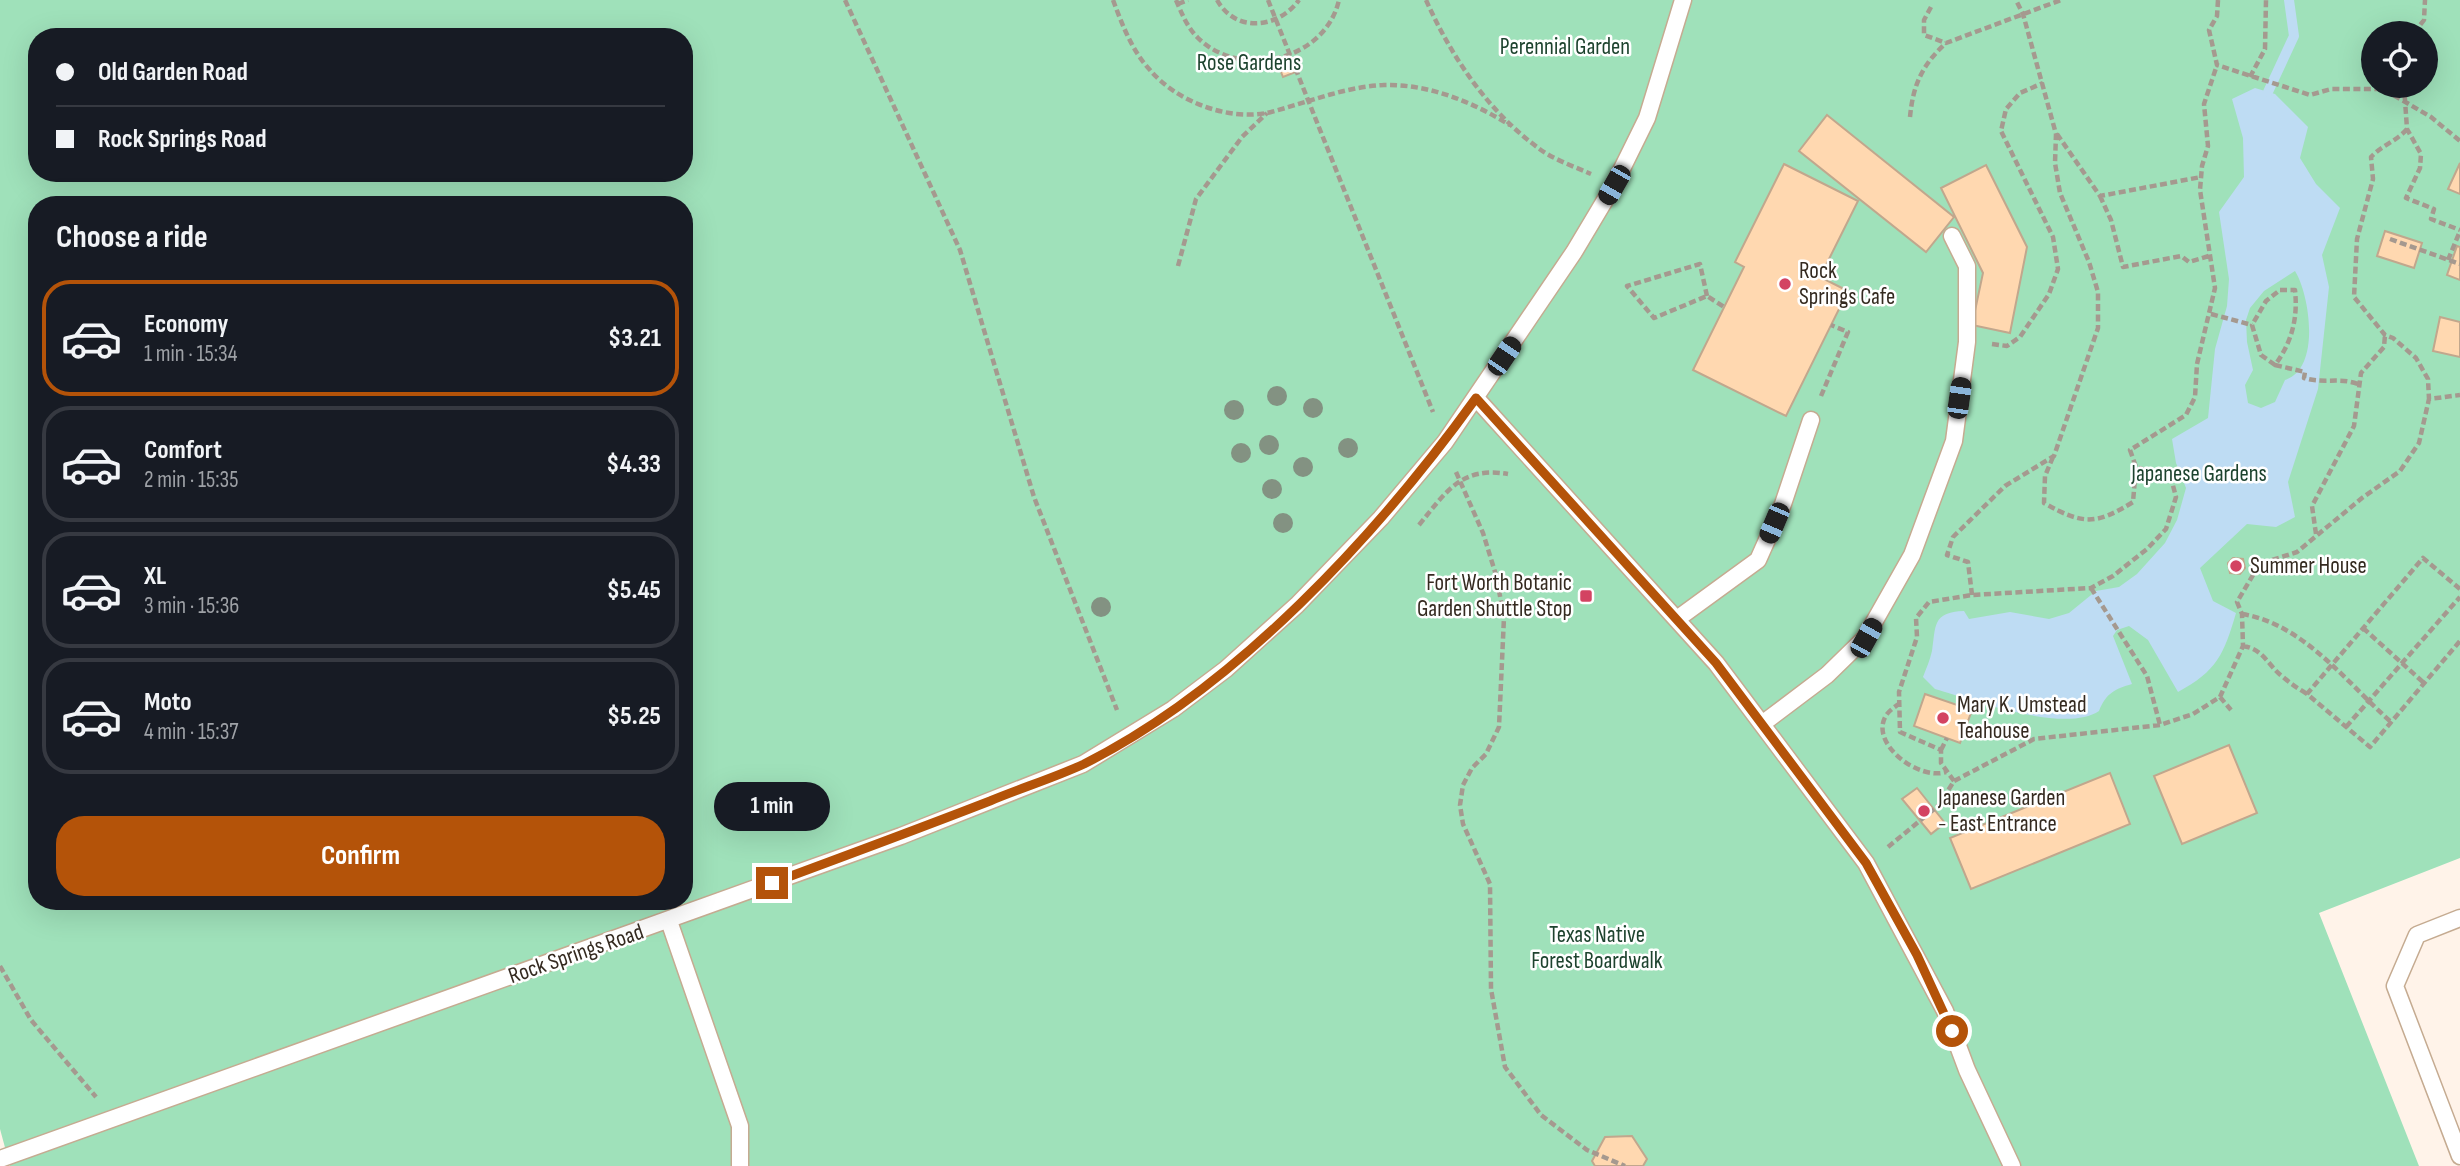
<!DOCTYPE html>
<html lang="en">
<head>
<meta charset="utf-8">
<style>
  :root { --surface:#171b24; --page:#242831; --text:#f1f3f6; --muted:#9ea1a6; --line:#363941; --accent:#b45309 }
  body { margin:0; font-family:"Sofia Sans Condensed",sans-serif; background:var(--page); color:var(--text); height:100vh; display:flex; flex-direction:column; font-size:26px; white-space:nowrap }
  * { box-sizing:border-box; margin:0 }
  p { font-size:23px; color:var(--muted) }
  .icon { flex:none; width:38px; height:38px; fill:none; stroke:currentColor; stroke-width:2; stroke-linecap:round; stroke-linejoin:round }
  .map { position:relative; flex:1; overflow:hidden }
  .panel { position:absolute; left:28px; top:196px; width:665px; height:714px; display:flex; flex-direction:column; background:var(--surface); border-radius:28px; box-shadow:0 7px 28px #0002 }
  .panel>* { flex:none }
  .top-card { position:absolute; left:28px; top:28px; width:665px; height:154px; border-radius:28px; box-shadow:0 7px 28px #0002; display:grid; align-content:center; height:154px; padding:0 28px; background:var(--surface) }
  .buttons { position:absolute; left:2361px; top:21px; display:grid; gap:14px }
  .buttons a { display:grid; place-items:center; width:77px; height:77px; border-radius:50%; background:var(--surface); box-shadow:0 7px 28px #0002; font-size:35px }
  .end { position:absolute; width:32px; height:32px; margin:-16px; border:9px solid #b45309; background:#fff; box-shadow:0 0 0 4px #fff }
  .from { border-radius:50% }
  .bubble { position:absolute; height:49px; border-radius:24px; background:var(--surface); box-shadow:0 7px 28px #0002; font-size:23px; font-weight:700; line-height:49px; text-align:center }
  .car { position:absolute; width:21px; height:42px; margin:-21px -10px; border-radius:9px; box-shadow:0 0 5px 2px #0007; background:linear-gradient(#222 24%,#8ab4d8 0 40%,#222 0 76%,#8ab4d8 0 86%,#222 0) }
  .top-card b { display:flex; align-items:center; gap:24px; height:66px; font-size:26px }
  .top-card b+b { border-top:2px solid var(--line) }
  .top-card i { width:18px; height:18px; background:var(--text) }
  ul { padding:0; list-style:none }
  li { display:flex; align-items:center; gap:21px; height:116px; margin:0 14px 10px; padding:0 14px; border:4px solid var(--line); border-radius:28px }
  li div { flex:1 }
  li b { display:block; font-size:26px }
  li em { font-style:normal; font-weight:700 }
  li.active { border-color:var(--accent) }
  li>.icon { width:63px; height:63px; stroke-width:1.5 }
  h2 { padding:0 28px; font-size:32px; line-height:84px }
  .action { display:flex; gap:14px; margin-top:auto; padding:14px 28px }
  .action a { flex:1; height:80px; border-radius:28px; background:var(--accent); color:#fff; font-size:28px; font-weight:700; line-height:80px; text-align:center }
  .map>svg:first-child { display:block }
  .green { fill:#9fe1ba; fill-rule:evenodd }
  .water { fill:#bedcf3; fill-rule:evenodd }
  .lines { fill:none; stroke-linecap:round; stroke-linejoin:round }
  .stream { stroke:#bedcf3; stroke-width:10 }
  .building { fill:#ffd8b0; stroke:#c1a78d; stroke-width:2 }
  .service-casing { stroke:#c5ab91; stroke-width:19 }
  .path { stroke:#a5998f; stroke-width:4.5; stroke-dasharray:7 3.5; stroke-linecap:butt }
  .service { stroke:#fff; stroke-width:16 }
  .tree { fill:#839282 }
  .route { stroke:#b45309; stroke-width:9 }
  .poi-dot { fill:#d34362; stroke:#fff; stroke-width:2.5 }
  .labels { text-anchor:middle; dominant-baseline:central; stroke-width:5; stroke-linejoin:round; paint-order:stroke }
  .park-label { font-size:23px; fill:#1d432e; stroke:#fff }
  .poi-label { font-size:23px; fill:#342a20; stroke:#fff; text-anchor:start }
  .street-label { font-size:23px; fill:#342a20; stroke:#fff }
</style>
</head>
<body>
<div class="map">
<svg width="2460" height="1166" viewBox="0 0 2460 1166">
  <rect width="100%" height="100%" fill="#fff3e9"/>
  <path class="green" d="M0 0H2460V858L2319 913 2419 1166H10L0 1129ZM2373 33H2426V86H2373ZM37 37H684V173H37ZM37 205H684V901H37Z"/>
  <path class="water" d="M2255 88 2275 94 2308 127 2300 158 2316 184 2340 208 2322 255 2329 287 2318 389 2288 482 2295 517 2276 527 2247 524 2200 568 2213 601 2236 613C2224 654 2217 671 2178 692L2148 640 2129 626 2117 630 2113 636 2132 684C2115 689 2106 693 2099 711 2065 734 1973 700 1935 689L1923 677C1926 669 1930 660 1932 651 1936 626 1932 612 1964 611L1969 619 2010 612 2049 619 2069 613 2096 591 2119 587 2137 574 2165 543 2177 520 2186 488 2176 463 2172 439 2208 418 2215 349 2227 306 2229 279 2219 212 2244 177 2243 138 2232 99ZM2295 271C2310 295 2321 369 2285 380L2275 402 2261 408 2248 403 2245 385 2253 370 2247 342 2246 320 2250 308 2264 291Z"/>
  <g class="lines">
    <path class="stream" d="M2268 92 2294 36 2289 0"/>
  </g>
  <path class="building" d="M1298 60 1301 70 1283 77 1279 67Z
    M1827 115 1954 217 1926 252 1799 151Z
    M2460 163V194L2448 189Z
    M1784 164 1858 201 1820 277 1848 291 1786 416 1693 370 1744 267 1735 262Z
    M1986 165 2027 247 2010 333 1972 325 1983 273 1941 188Z
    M2385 231 2422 243 2414 268 2377 256Z
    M2457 246 2460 247V280L2447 275Z
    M2440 317 2460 322V357L2433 351Z
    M2233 558 2243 559 2245 568 2240 574 2230 573 2228 563Z
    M1925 694 1972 710 1960 743 1914 726Z
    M2229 745 2257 813 2182 844 2154 776Z
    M2110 773 2130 824 1971 889 1950 838Z
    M1917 788 1945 823 1931 834 1902 799Z
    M1632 1136 1647 1159 1643 1166H1595L1592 1161 1605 1137Z"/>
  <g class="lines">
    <defs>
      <path id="service" d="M1476 398 1716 663 1866 863 1945 1011 1967 1070 2012 1166
        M1677 619 1758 560 1783 504 1811 420
        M1762 724 1827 675 1865 638 1912 555 1954 441 1967 342V266L1952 236
        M2460 918 2417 935 2395 986 2460 1156
        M669 921 740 1126V1166
        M0 1159 901 836 1083 764 1173 709 1226 669 1297 605 1381 518 1445 442 1574 252 1614 185 1647 118 1683 0"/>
    </defs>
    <use href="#service" class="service-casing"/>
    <path class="path" d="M845 0 960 250 1034 497 1117 710
      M1113 0C1122 24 1132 51 1150 70 1177 102 1230 122 1271 112 1309 102 1344 87 1384 85 1430 84 1472 102 1510 125
      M1176 0C1182 14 1187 27 1198 38 1241 80 1325 61 1339 0
      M1217 0C1236 34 1279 28 1299 0
      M1268 0 1433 412
      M1426 0C1451 56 1487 110 1537 147 1552 159 1573 166 1591 174
      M2218 0 2217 16 2209 30 2217 65 2310 95 2331 89H2383L2431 117 2460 141
      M1178 4 1188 0
      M1931 7 1924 20V35L1946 43 2061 0
      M2414 33 2424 20 2425 0
      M2250 77 2265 49 2266 0
      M2404 86 2407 129 2421 154 2420 168 2406 198 2434 209 2431 219 2460 230
      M1910 117C1913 85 1922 65 1946 43
      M2407 129C2397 141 2382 145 2371 157L2373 179 2357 239 2354 297 2385 335 2393 338 2416 358 2428 379 2429 399
      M2057 134 2100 196 2201 177
      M2100 196 2111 220 2123 267 2181 256 2189 262 2212 255
      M2390 239 2460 264
      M2448 260 2460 231
      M1178 266 1196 199 1242 137 1267 113
      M2280 290H2295C2298 318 2292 342 2275 365L2261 355 2252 325 2266 301Z
      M1707 296 1700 264 1627 286 1654 318 1707 296 1724 307
      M2211 314 2252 325
      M1992 344 2007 346 2020 337 2049 294 2058 269 2053 237 2001 131 2006 109 2020 93 2043 83
      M2275 365 2305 372 2304 378C2325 384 2338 377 2358 384
      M1821 396 1848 332 1831 325
      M2053 457 2045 476 2044 503C2083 525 2096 525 2133 502L2136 467
      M1456 472 1483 533 1496 575 1504 617 1499 727 1486 754 1472 768 1463 785 1460 805 1463 824 1490 884 1491 989 1505 1067 1541 1115 1587 1150 1625 1166
      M1419 525C1446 492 1461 466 1508 474
      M2316 534 2312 506 2354 426 2361 373 2384 347 2385 335
      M2091 588 2147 676 2160 725
      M2460 589 2423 558 2307 694 2370 747 2460 641
      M1972 595 1968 562 1947 555 1953 537 2005 486 2054 456 2098 328V292L2089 262 2060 193 2055 163 2056 134 2023 14 2016 0
      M2242 614C2304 624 2347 683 2391 722
      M2363 628 2424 683
      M2243 646C2264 649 2268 666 2283 677 2291 684 2299 689 2307 694
      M2220 697 2231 710
      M1900 703C1896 706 1890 710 1887 714 1867 742 1918 781 1946 772
      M2346 727 2460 597
      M1941 750 1947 738
      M1954 781 1941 763V750L1900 732 1899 692 1917 637 1916 618 1929 602 1972 595 2091 588 2113 576 2147 549 2166 529 2176 497 2171 478 2136 467 2130 450 2186 415 2195 397 2197 364 2215 288 2200 190 2202 166 2208 146 2204 104 2217 65
      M1888 847 1939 805 1954 781 2034 739 2160 725 2193 714 2220 697 2243 646 2242 614 2237 602 2256 570 2272 560 2297 552 2362 498 2400 471 2419 443 2429 399 2460 395
      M0 966 31 1020 96 1097"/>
    <use href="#service" class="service"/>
  </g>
  <g class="tree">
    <circle cx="1277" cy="396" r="10"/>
    <circle cx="1313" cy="408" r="10"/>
    <circle cx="1234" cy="410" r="10"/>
    <circle cx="1269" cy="445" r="10"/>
    <circle cx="1348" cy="448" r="10"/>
    <circle cx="1241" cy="453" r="10"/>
    <circle cx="1303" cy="467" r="10"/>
    <circle cx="1272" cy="489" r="10"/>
    <circle cx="1283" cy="523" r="10"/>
    <circle cx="1101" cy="607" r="10"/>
  </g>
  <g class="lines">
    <path class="route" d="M772 883C845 856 918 829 990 801 1021 788 1054 778 1084 764 1236 688 1378 534 1476 398L1716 663 1866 863 1917 955 1952 1031"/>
  </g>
  <g class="poi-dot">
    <circle cx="1785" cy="284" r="7"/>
    <circle cx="2236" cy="566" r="7"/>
    <rect x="1579" y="589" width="14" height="14" rx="3.5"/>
    <circle cx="1943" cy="718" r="7"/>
    <circle cx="1924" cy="811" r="7"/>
  </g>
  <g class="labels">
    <g class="park-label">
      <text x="1565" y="47">Perennial Garden</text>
      <text x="1249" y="63">Rose Gardens</text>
      <text x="2199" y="474">Japanese Gardens</text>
      <text x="1597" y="935">Texas Native<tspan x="1597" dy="26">Forest Boardwalk</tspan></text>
    </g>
    <g class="poi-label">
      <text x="1799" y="271">Rock<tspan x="1799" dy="26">Springs Cafe</tspan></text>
      <text x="2250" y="566">Summer House</text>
      <text x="1572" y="583" text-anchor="end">Fort Worth Botanic<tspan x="1572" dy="26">Garden Shuttle Stop</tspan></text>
      <text x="1957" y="705">Mary K. Umstead<tspan x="1957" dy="26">Teahouse</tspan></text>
      <text x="1938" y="798">Japanese Garden<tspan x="1938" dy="26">- East Entrance</tspan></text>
    </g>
    <g class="street-label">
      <text transform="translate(576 954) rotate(-19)">Rock Springs Road</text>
    </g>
  </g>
</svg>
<div class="buttons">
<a><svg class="icon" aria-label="locate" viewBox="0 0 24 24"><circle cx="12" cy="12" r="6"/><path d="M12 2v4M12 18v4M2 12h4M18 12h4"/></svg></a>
</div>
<i class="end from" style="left:1952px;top:1031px"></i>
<i class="end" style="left:772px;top:883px"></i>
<div class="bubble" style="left:714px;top:782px;width:116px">1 min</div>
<i class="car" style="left:1614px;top:185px;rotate:210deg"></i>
<i class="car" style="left:1504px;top:356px;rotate:34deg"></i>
<i class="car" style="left:1959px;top:398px;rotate:8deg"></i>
<i class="car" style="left:1774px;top:523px;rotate:203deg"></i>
<i class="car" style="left:1866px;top:638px;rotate:29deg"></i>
<div class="top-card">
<b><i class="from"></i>Old Garden Road</b>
<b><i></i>Rock Springs Road</b>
</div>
<section class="panel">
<h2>Choose a ride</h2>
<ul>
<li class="active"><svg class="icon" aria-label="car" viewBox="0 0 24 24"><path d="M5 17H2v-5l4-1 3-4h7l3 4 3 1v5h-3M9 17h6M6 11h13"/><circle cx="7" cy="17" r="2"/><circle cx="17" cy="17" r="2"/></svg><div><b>Economy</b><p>1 min · 15:34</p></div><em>$3.21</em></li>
<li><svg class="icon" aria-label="car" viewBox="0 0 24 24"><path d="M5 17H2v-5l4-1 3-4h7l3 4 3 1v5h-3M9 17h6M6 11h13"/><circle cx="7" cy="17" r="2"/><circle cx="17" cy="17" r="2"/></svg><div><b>Comfort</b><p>2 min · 15:35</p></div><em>$4.33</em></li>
<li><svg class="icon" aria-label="car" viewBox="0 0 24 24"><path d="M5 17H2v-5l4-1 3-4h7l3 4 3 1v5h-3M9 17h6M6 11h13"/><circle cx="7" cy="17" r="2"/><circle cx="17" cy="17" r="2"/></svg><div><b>XL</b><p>3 min · 15:36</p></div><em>$5.45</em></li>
<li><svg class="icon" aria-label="car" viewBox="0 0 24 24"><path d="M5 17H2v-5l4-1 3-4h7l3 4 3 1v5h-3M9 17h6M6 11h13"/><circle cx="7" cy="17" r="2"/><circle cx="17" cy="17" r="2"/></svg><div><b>Moto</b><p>4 min · 15:37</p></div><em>$5.25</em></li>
</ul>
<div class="action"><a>Confirm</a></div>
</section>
</div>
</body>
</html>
